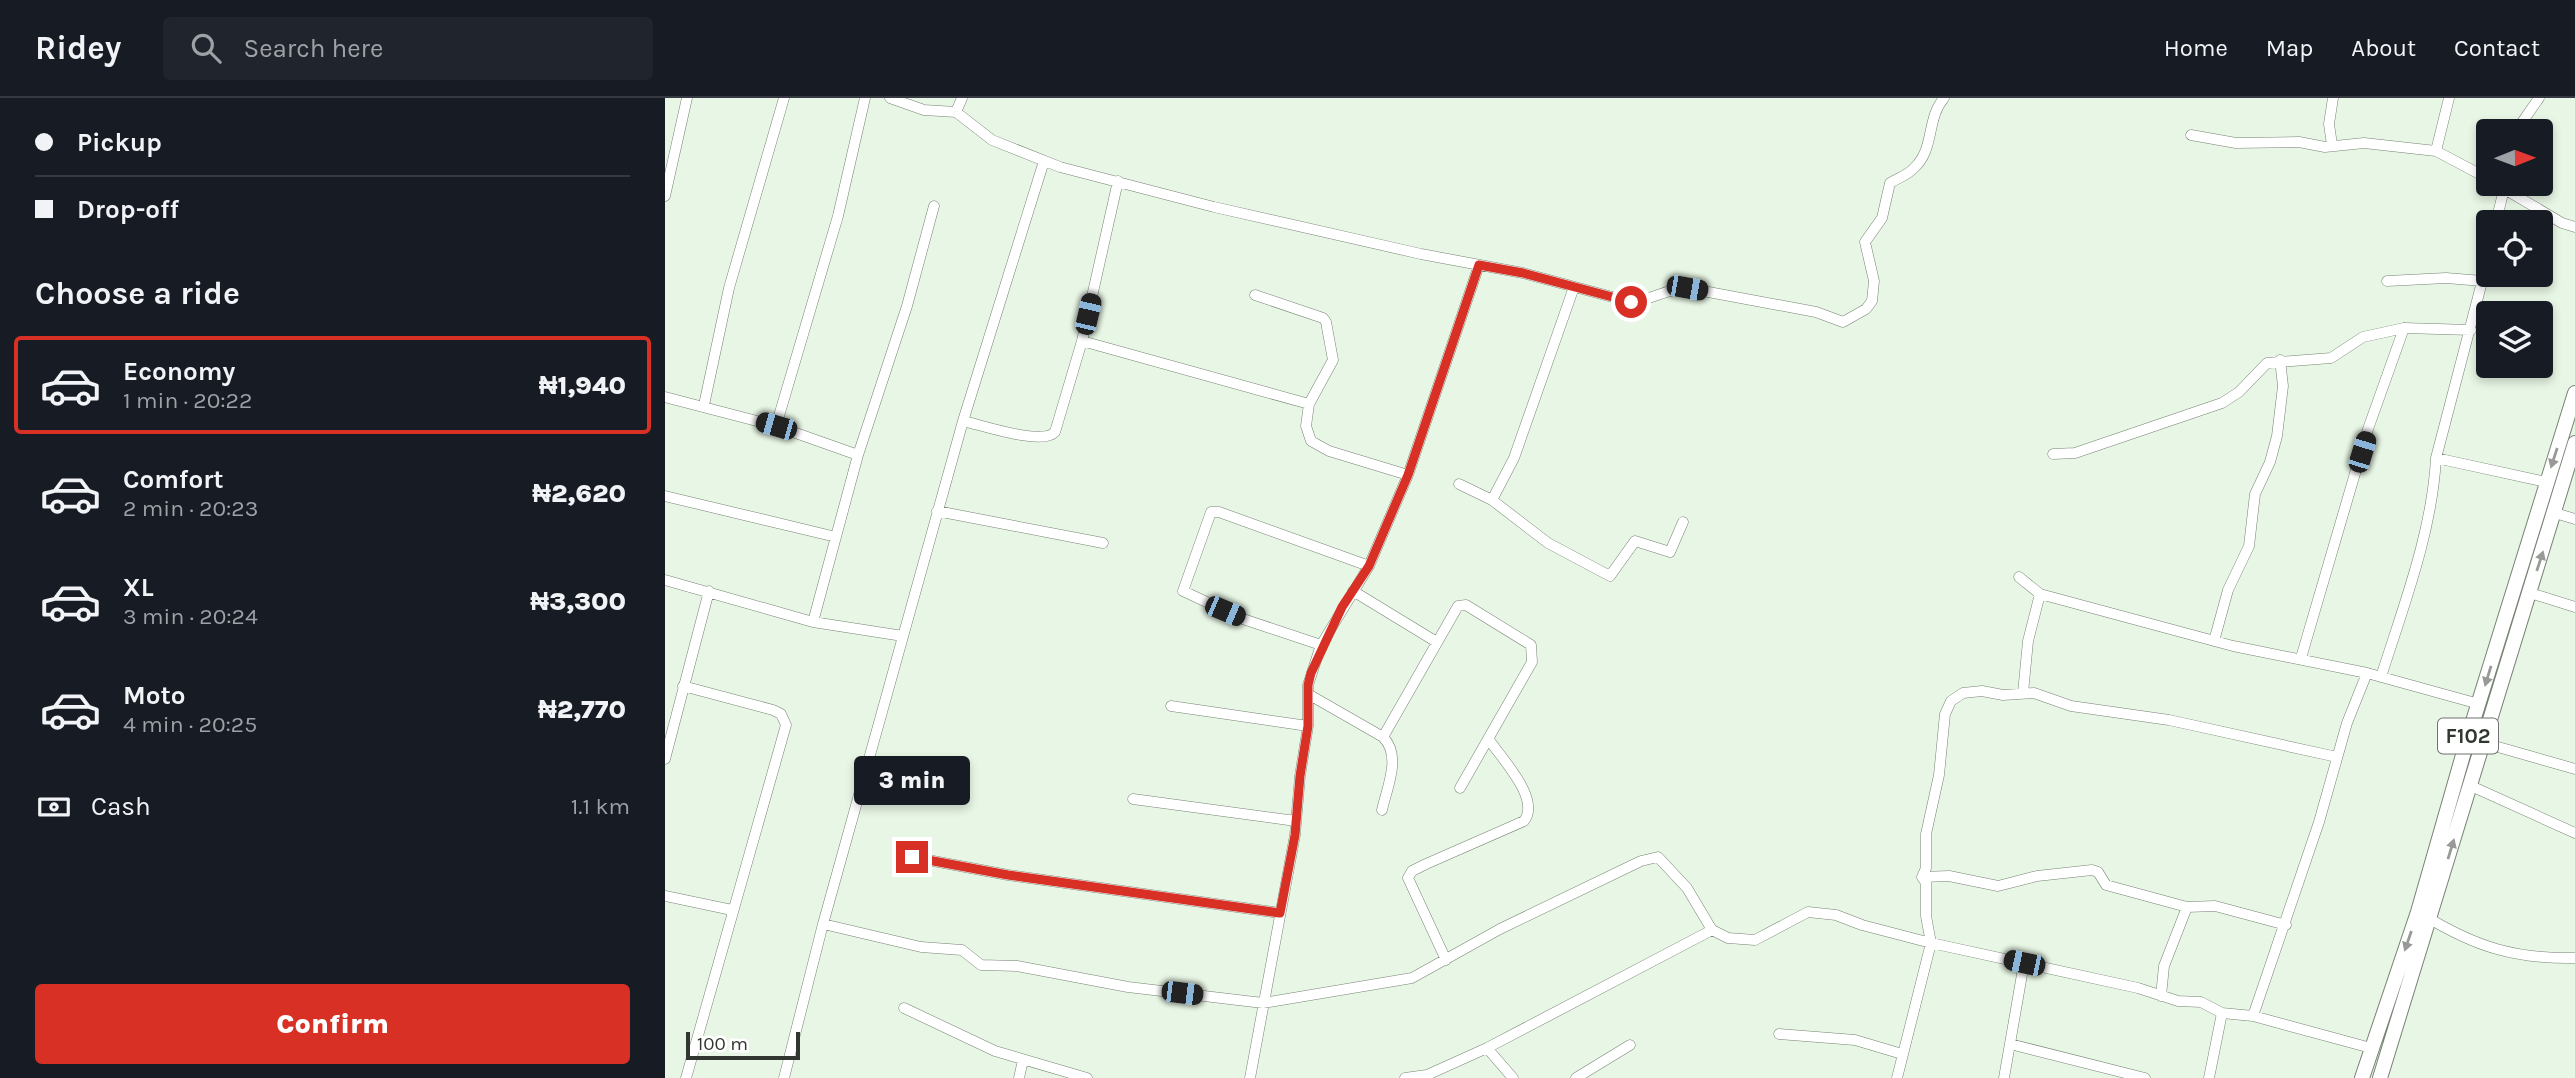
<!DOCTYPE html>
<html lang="en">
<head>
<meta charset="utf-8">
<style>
  :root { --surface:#171b24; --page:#20242c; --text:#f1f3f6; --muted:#9ea1a6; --line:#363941; --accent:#d93025 }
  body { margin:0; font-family:Karla,sans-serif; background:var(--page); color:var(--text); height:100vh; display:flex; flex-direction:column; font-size:26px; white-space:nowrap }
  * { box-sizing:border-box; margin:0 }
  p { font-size:23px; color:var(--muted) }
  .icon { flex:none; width:38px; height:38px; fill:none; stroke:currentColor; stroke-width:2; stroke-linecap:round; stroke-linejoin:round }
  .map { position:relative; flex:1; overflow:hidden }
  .side { display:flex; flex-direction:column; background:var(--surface); width:665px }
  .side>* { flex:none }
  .hud { display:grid; align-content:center; height:154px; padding:0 35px; background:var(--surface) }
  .needle { width:46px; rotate:89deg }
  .fabs { position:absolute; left:1811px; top:21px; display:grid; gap:14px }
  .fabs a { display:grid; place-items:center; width:77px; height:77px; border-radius:7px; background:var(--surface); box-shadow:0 4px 10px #0003; font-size:35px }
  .scale { position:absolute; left:21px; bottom:18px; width:114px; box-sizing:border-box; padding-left:7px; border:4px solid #313630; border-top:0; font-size:19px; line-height:24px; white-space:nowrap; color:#313630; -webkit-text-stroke:5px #fff; paint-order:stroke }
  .end { position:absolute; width:32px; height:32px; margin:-16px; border:9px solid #d93025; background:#fff; box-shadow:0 0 0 4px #fff }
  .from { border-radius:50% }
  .bubble { position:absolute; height:49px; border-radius:7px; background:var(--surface); box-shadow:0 4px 10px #0003; font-size:23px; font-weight:800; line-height:49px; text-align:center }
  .car { position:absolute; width:21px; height:42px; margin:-21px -10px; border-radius:9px; box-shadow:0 0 5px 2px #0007; background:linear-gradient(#222 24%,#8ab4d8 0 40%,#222 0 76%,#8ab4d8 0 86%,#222 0) }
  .hud b { display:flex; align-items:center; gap:24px; height:66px; font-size:26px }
  .hud b+b { border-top:2px solid var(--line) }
  .hud i { width:18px; height:18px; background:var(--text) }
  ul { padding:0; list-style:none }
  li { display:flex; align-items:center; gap:21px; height:98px; margin:0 14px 10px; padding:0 21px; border:4px solid transparent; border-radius:7px }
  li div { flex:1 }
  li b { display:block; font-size:26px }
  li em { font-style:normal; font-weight:800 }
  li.active { border-color:var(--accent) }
  li>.icon { width:63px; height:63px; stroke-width:1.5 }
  h2 { padding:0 35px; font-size:32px; line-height:84px }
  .pay { display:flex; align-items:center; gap:18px; height:77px; padding:0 35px; font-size:26px }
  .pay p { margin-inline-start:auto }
  .cta { display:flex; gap:14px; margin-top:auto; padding:14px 35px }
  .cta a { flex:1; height:80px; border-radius:7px; background:var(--accent); color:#fff; font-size:28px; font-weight:800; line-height:80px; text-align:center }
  header { display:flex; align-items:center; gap:42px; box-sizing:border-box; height:98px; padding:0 35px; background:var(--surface); border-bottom:2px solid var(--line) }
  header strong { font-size:33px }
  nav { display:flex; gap:38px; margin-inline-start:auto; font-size:24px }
  .search { width:490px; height:63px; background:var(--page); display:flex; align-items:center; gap:18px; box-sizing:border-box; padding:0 24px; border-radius:7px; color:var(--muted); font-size:26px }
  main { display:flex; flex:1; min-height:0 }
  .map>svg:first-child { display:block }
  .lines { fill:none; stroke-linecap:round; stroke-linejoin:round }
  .minor-casing { stroke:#778374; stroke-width:11 }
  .primary-casing { stroke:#778374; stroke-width:16 }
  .minor { stroke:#fff; stroke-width:10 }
  .primary { stroke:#fff; stroke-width:14 }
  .oneway { fill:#989a98 }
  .route { stroke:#d93025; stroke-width:9 }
  .labels { text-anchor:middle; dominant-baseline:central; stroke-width:5; stroke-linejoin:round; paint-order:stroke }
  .shield { fill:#fff; stroke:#6f726e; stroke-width:2 }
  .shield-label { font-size:21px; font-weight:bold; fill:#313630 }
</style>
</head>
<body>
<header>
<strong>Ridey</strong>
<div class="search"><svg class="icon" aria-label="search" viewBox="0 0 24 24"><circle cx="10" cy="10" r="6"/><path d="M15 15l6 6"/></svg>Search here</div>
<nav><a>Home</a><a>Map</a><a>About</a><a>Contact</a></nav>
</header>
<main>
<section class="side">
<div class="hud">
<b><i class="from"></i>Pickup</b>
<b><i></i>Drop-off</b>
</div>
<h2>Choose a ride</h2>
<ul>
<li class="active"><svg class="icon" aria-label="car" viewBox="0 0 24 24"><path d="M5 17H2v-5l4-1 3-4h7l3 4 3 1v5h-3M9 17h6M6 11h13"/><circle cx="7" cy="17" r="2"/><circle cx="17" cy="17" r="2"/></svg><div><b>Economy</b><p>1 min · 20:22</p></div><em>₦1,940</em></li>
<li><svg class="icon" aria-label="car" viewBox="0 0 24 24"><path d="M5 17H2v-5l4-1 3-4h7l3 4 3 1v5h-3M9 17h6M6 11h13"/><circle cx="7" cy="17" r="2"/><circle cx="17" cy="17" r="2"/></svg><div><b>Comfort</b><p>2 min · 20:23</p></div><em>₦2,620</em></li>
<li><svg class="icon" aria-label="car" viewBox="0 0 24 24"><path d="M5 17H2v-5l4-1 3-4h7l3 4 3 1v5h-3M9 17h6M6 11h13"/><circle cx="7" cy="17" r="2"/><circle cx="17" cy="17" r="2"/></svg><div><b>XL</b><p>3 min · 20:24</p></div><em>₦3,300</em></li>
<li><svg class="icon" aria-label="car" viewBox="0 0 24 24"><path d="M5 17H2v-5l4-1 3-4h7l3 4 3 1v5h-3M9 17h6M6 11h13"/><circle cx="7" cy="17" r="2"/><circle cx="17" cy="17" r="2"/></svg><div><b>Moto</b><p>4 min · 20:25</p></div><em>₦2,770</em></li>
</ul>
<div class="pay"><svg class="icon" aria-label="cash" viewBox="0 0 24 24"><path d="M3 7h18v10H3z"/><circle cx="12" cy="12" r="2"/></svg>Cash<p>1.1 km</p></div>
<div class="cta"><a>Confirm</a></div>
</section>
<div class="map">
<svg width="1910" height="980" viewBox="0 0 1910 980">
  <rect width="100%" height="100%" fill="#e8f6e5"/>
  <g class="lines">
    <defs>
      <path id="minor" d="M225 0 259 12 291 14 327 42 395 69 549 109 756 156 858 175 966 204C987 202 1000 191 1022 190L1151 214 1178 224 1201 211 1207 203 1209 183 1200 144 1217 120 1225 85C1233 80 1243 77 1249 70 1270 51 1261 21 1279 0
        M291 14 297 0
        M1851 33 1874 0
        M1526 37 1571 45 1634 44 1660 49 1699 45 1771 53 1824 81
        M1667 47 1664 26 1668 0
        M1771 53 1784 0
        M1831 86 1897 125 1910 129
        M0 98 22 0
        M1831 124 1839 91
        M1722 183 1781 180 1818 183
        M590 197 658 220 661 224 668 262 644 306 641 328 646 343 664 353 743 377
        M417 243 644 306
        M0 299 111 328 193 357
        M39 307 64 190 119 0
        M298 323C317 327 377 348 390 334L417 243 453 83
        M111 328 173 118 200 0
        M1388 356 1410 355 1557 305 1574 294 1602 265 1666 260 1698 239 1739 230 1806 232
        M1771 360 1881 384
        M794 386 827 402 883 445 945 478 970 443 1005 454 1018 424
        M0 398 171 439
        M827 402 849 360 909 189
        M272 413 438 445
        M1890 415 1910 421
        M1354 479 1375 496 1568 548 1702 575 1814 606
        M0 482 148 524 238 538
        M688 493 770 543
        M1865 495 1910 509
        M148 524 193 357 242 208 269 108
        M1549 543 1563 492 1584 448 1590 396 1605 364 1612 338 1618 288 1615 262
        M656 547 578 521 518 493 546 414H554L704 468
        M1636 560 1703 331 1739 230
        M1716 579C1738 509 1767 435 1771 360L1824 157
        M18 588 108 612 116 616 121 627 21 980
        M1358 595 1363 543 1375 496
        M643 596 718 639 793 508 801 507 866 547 867 564 795 690
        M506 608 643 628
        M1819 645 1910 671
        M0 661 44 493
        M1806 688 1910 735
        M468 701 631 723
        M717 712C722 689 737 658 718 639
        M247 759 343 777 615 815
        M1257 779 1284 778 1333 788 1372 778 1427 772 1433 774 1441 787 1522 809 1550 808 1621 827
        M0 798 67 812
        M1760 818C1811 849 1850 861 1910 860
        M158 826 256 849 297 852 316 867 352 868 463 889 598 905 747 880 835 831 976 763 993 759 1022 790 1047 832 1063 840 1090 842 1143 814 1171 817 1197 827 1266 845 1473 890 1513 903 1536 904 1557 915 1588 918 1706 950
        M781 862 743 780 747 773 761 766 859 723C876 701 837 661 825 643
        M1496 898 1499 868 1522 809
        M239 910 330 953 422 980
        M1588 918 1654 724 1682 625 1702 575
        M1114 936 1190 942 1237 956
        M1345 946 1480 980
        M822 950 1047 832
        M119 980 158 826 298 323 379 63
        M354 980 358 962
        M585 980 630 737 635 678 643 628V587L656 547 704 468 743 377 814 167
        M740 980 762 977 822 950 848 980
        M911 980 965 947
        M1232 980 1266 845 1261 818V785L1257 779 1261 770V736L1274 677 1280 616 1286 603 1298 595 1317 593 1338 597 1369 595 1406 608 1504 622 1672 659
        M1339 980 1359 865
        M1544 980 1557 915"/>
      <path id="primary" d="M1697 980 1753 814 1804 636 1910 295
        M1715 980 1910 345"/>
    </defs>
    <use href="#minor" class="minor-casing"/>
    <use href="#primary" class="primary-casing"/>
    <use href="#minor" class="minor"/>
    <use href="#primary" class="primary"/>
  </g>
  <defs><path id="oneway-solid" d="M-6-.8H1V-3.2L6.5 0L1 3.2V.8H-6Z" transform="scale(1.75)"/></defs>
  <g class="oneway">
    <use href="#oneway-solid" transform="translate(1889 360) rotate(108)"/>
    <use href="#oneway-solid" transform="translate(1875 463) rotate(-72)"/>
    <use href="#oneway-solid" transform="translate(1823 578) rotate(107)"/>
    <use href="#oneway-solid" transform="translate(1786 751) rotate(-73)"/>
    <use href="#oneway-solid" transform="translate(1743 843) rotate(109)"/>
  </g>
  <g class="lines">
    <path class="route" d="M247 759 343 777 615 815 630 737 635 678 643 628V587L646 575 677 509 704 468 743 377 814 167 858 175 966 204"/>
  </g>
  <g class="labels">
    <rect class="shield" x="1773" y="620.5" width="60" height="35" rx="5"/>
    <g class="shield-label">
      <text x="1803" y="638">F102</text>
    </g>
  </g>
</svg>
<div class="fabs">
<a><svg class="needle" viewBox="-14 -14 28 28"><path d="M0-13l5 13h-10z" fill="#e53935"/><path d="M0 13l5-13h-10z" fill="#9ea1a6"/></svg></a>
<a><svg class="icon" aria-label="locate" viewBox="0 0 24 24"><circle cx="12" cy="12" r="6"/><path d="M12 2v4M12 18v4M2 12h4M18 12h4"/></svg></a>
<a><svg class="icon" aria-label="layers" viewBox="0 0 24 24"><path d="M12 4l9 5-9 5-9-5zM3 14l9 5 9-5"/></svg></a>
</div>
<div class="scale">100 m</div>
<i class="end from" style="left:966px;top:204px"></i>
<i class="end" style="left:247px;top:759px"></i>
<div class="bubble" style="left:189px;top:658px;width:116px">3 min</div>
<i class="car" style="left:1022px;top:190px;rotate:100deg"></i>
<i class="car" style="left:423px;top:216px;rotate:13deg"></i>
<i class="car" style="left:111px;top:328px;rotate:286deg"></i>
<i class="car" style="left:1697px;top:354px;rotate:17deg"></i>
<i class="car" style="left:560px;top:513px;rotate:113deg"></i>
<i class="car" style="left:1359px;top:865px;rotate:282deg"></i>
<i class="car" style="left:517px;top:895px;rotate:97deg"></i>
</div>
</main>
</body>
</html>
